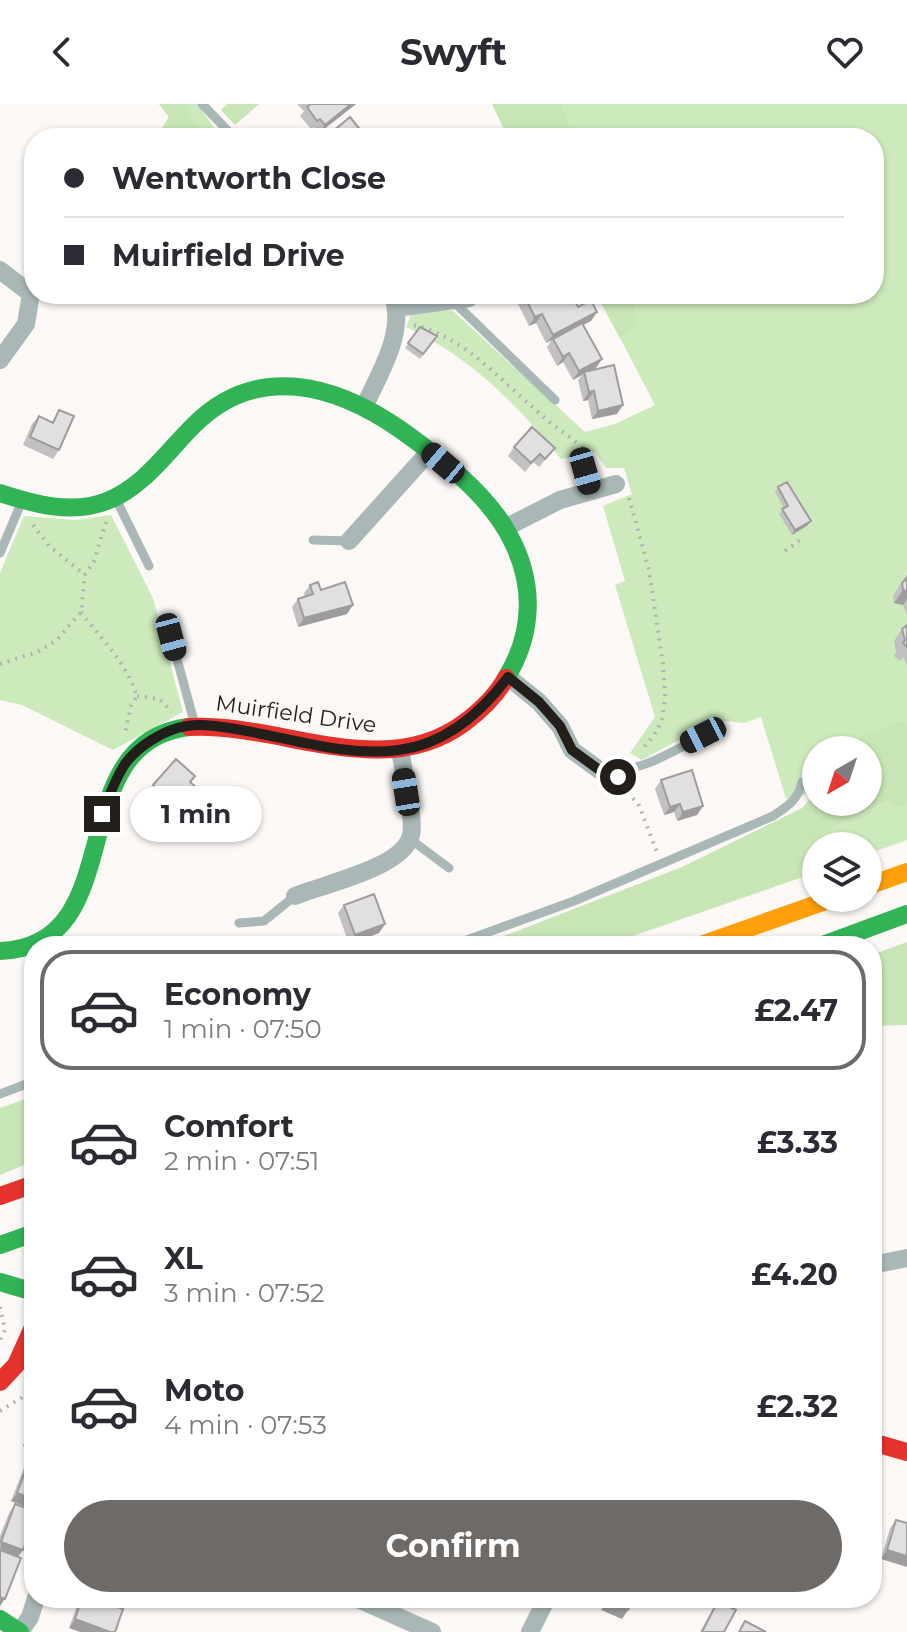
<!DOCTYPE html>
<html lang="en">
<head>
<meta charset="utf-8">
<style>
  :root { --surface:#fff; --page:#f7f7f7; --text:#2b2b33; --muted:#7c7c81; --line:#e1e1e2; --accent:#6e6a67 }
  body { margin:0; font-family:Montserrat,sans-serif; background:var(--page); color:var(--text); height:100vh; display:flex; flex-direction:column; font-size:30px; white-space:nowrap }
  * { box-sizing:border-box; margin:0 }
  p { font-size:26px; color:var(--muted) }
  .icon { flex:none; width:44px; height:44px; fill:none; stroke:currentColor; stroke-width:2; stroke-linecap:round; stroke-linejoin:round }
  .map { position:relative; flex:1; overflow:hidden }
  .sheet { position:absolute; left:24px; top:832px; width:858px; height:672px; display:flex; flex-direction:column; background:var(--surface); border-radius:32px; box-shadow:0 2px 6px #0004 }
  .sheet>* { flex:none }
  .banner { position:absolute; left:24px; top:24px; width:860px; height:176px; border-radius:32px; box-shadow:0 2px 6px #0004; display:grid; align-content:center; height:176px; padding:0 40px; background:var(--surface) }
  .needle { width:52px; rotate:219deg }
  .tools { position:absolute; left:802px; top:632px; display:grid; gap:16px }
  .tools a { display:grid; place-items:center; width:80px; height:80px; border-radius:50%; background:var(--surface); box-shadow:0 2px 6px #0004; font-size:40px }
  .end { position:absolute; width:36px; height:36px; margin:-18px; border:10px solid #221e1a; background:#fff; box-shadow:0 0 0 4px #fff }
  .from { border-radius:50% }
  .bubble { position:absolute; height:56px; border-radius:28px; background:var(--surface); box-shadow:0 2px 6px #0004; font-size:26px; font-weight:700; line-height:56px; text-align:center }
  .car { position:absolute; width:24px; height:48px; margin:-24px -12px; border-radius:10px; box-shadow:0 0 6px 2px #0007; background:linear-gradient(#222 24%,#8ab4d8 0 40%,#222 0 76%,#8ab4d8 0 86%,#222 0) }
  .banner b { display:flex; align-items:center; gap:28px; height:76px; font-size:30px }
  .banner b+b { border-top:2px solid var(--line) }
  .banner i { width:20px; height:20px; background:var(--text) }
  ul { padding:14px 0 0; list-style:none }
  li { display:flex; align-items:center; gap:24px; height:120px; margin:0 16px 12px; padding:0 24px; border:4px solid transparent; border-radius:32px }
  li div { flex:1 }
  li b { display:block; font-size:30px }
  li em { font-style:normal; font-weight:700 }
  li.selected { border-color:var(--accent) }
  li>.icon { width:72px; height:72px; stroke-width:1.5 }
  .action { display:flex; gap:16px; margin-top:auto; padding:16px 40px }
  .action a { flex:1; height:92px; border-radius:48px; background:var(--accent); color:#fff; font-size:32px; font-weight:700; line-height:92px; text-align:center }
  header { display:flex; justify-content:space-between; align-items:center; height:104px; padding:0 40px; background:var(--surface); font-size:36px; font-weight:700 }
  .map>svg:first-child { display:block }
  .green { fill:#cdeabc }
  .forest { fill:#c8e6b5 }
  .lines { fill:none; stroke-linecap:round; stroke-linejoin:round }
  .path { stroke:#acb5b3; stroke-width:4; stroke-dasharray:2 6; stroke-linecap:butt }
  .lane { stroke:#a9b8b6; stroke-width:9 }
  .street { stroke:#a9b8b6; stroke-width:18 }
  .fast { stroke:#30b455; stroke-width:18 }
  .slow { stroke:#ff9f0a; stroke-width:18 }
  .jam { stroke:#e5322d; stroke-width:18 }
  .wall { fill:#c2c0c1 }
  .shaded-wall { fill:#9e9c9d }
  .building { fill:#e1dfe0; stroke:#9e9c9d; stroke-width:2 }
  .route { stroke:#221e1a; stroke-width:10 }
  .labels { text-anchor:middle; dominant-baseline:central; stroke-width:6; stroke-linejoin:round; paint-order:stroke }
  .street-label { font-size:22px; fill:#221e1a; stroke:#fdf8f4 }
</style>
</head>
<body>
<header><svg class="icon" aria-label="back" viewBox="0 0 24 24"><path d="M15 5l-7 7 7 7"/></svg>Swyft<svg class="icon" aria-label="heart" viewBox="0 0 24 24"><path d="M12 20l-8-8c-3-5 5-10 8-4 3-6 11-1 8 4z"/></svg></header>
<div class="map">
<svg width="907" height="1528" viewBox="0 0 907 1528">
  <rect width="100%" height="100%" fill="#fbf8f6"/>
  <path class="green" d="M159 0H197L222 34H156L169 13Z
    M498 0H907V654L868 646H816V688L786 695 761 613 744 619 715 616 642 656 630 649 655 613 615 481 625 477 603 402 632 390 624 364H606L595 348 561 355C519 302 468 251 406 223L411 211C427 206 437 205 453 207L585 328 615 320 655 301 597 190H874V34H516Z
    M111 411 153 494 183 608 113 646 22 601 0 596V469L24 412 76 416Z
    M888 697 899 704 907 701V736L868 750V742H816V768L797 775 808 742 829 725Z"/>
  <path class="forest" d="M159 0H184L204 34H156L169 13Z
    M227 0H259L235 21 221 6Z
    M492 0H561L574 34H508Z
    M596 190H632L637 222 620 234Z
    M900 617 907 619V701L899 704 888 697 829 725 808 742 797 775 604 842H478L682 763 802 704 816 688V698H868V646H844L849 638Z
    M907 838V921L872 922V851Z
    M34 992V1057L0 1071V1004Z"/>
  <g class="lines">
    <path class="path" d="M414 221C466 233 505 281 545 314 559 327 576 335 588 350
      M629 394 649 466 663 560 665 592 663 612 657 627 641 647
      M33 421 49 442 85 471
      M785 447 803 434
      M81 508C102 536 126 558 137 592L131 602 125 629
      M0 560 37 548 56 537 81 508 85 471 94 457 106 418
      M137 592 159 595 172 608
      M627 689 638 699 657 748
      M0 1203 5 1226 0 1236
      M0 1307 21 1294 33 1277"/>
    <path class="lane" d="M202 0 232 31
      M454 198 555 296
      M115 393 149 462
      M313 436 349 437
      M0 449 22 397
      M171 533 195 621
      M625 665C659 661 688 635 722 626
      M410 735 449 764
      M239 819 264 817 295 792
      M450 842 574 797 773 712C788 702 798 696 802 678
      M0 990 34 977"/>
    <path class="street" d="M0 166 31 190 26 220 0 256
      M396 204 469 194
      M364 303C379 270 407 227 392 190
      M585 367 590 386
      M505 424 560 396 616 380
      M349 437 429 348
      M508 573 539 598 560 622 572 646 613 676 625 665
      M295 792C323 780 404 764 411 731 415 715 403 665 400 646
      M872 1161 907 1154
      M356 1494 432 1528
      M20 1528 30 1513 36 1494
      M530 1528 547 1494"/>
    <path class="fast" d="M0 389C34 400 72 411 107 397 143 383 166 349 193 322 256 258 335 280 401 326 440 354 486 388 509 431 535 478 534 529 506 574
      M820 842 907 810
      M0 847C134 842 59 638 189 623
      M0 1141 34 1129
      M0 1178 34 1188
      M0 1515 20 1528"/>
    <path class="slow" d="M868 782 907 768
      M698 842 834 794"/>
    <path class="jam" d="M189 623C279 618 383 679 464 619 480 607 496 592 506 574
      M0 1092 34 1080
      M0 1278 16 1261 34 1221
      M872 1338 907 1348"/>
  </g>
  <path class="wall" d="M297 0H356L319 29 314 23 311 25 300 12 304 7Z
    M520 190H560L564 197 578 203 591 217 583 221 596 264 591 266 617 310 592 315 588 296 583 297 578 276 582 271 573 276 563 258 557 262 547 243 551 237 546 239 536 219 529 222 516 196Z
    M420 223 437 232 420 255 405 244Z
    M59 306V346L53 355 23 341 32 320 39 312 52 318Z
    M514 343 555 344 539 363 533 358 525 368 508 352Z
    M778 383 808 421 792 431 779 410 784 404 775 388Z
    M907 470V511L903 501 894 499 893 492Z
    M310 481 321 486 347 510 298 523 292 503 298 495 305 493 304 489Z
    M907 521V561L903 553 900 557 894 552 896 548 894 537 902 525Z
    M661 676 703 702 697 711 677 717 674 708 664 711 655 685Z
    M191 678 197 684 172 713 147 690 153 681Z
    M344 801 385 820 379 829 349 840 338 809Z
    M34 1312V1346L23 1342Z
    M33 1347 34 1406 11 1397 27 1356Z
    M15 1400 23 1446 18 1453 0 1502V1432L9 1409Z
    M896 1416 907 1419 881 1455 890 1424Z
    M81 1494H94L69 1524 78 1499Z
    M718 1497 724 1528H700L712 1506Z"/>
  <path class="shaded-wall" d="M351 0H356L319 29 325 21Z
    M597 208 591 217 554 236 553 235 546 239 553 231Z
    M542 210 536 219 529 222 535 213Z
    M569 249 563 258 557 262 563 253Z
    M602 255 596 264 585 269 584 268 582 271 573 276 579 267Z
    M594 287 588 296 583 297 589 288Z
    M623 301 617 310 592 315 598 307Z
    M811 417 808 421 792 431 795 426Z
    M903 486 907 487V495L903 501 894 499Z
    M353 501 347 510 298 523 304 514Z
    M197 684 191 692 172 713 178 704Z
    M680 700 674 708 664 711 670 703Z
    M703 702 697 711 677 717 683 708Z
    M385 820 379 829 349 840 355 831Z
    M29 1333 34 1335V1346L23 1342Z
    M17 1389 34 1395V1406L11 1397Z
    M1 1438 23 1446 17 1454 0 1448Z
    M887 1446 907 1452V1463L881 1455Z
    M0 1493 5 1495 0 1502Z
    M607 1497 628 1506 622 1515 601 1506Z
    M75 1515 110 1528H80L69 1524Z"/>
  <path class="building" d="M311 0H351L325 21 320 15 317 17 307 3Z
    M350 13 367 34H325Z
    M290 28 296 34H283Z
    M523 190H560L564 197 573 193 578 203 591 196 597 208 553 231 542 210 535 213Z
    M582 219 602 255 579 267 569 249 563 253 553 235Z
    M420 223 437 232 423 250 408 239Z
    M614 261 623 301 598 307 594 287 589 288 584 268Z
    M59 306 74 312 59 346 30 333 39 312 53 319Z
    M532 323 555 344 545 355 540 350 531 359 514 343Z
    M787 378 811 417 795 426 782 405 788 402 778 383Z
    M907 474V487L903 486 902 479Z
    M318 478 321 486 345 478 353 501 304 514 298 495 313 490 310 481Z
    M907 521V543L903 539 905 536 902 525Z
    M176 655 195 672 190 678 197 684 178 704 153 681Z
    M692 666 703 702 683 708 680 700 670 703 661 676Z
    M374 790 385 820 355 831 344 801Z
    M34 1318V1335L29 1333Z
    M33 1347H34V1395L17 1389Z
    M15 1400 34 1407V1416L23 1446 1 1438Z
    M896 1416 907 1419V1452L887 1446Z
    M0 1446 21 1454 5 1495 0 1493Z
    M82 1494H94L123 1505 115 1528H110L75 1515Z
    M608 1494H634L628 1506 607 1497Z
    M718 1497 736 1506 724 1528H702Z
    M745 1517 766 1528H739Z"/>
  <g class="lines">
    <path class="route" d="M102 710C109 693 115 675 125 660 138 642 165 625 187 622 207 619 228 624 247 627 296 636 350 653 399 646 445 640 481 609 508 573L539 598 560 622 572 646 613 676 618 673"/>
  </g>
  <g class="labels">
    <g class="street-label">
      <text transform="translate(296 610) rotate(8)">Muirfield Drive</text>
    </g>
  </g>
</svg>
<div class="tools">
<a><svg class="needle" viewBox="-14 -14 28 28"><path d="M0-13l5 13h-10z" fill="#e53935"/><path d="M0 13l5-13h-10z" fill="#7c7c81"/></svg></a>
<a><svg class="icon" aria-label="layers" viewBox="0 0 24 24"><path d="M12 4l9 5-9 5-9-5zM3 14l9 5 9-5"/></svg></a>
</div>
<i class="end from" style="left:618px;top:673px"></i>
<i class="end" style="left:102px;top:710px"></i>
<div class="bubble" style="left:130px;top:682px;width:132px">1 min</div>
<i class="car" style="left:443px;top:359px;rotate:310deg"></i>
<i class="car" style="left:585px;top:367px;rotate:164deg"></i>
<i class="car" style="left:171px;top:533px;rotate:165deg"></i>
<i class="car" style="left:703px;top:631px;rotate:243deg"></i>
<i class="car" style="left:406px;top:688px;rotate:351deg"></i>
<div class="banner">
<b><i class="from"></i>Wentworth Close</b>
<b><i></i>Muirfield Drive</b>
</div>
<section class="sheet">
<ul>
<li class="selected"><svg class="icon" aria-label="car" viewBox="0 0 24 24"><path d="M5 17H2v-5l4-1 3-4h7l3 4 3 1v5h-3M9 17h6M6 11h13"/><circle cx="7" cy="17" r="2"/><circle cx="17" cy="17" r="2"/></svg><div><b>Economy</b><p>1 min · 07:50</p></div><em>£2.47</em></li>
<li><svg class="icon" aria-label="car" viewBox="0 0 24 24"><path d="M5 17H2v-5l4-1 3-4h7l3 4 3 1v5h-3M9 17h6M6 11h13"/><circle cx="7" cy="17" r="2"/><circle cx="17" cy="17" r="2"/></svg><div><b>Comfort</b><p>2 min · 07:51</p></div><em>£3.33</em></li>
<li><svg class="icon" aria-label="car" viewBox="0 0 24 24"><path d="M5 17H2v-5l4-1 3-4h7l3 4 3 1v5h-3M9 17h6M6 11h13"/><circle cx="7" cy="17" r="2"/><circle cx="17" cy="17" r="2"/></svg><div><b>XL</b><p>3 min · 07:52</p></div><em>£4.20</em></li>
<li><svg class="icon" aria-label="car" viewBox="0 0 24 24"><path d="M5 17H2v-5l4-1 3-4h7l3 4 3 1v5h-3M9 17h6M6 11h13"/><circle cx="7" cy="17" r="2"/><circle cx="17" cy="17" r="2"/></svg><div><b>Moto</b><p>4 min · 07:53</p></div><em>£2.32</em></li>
</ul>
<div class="action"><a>Confirm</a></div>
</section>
</div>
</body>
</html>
